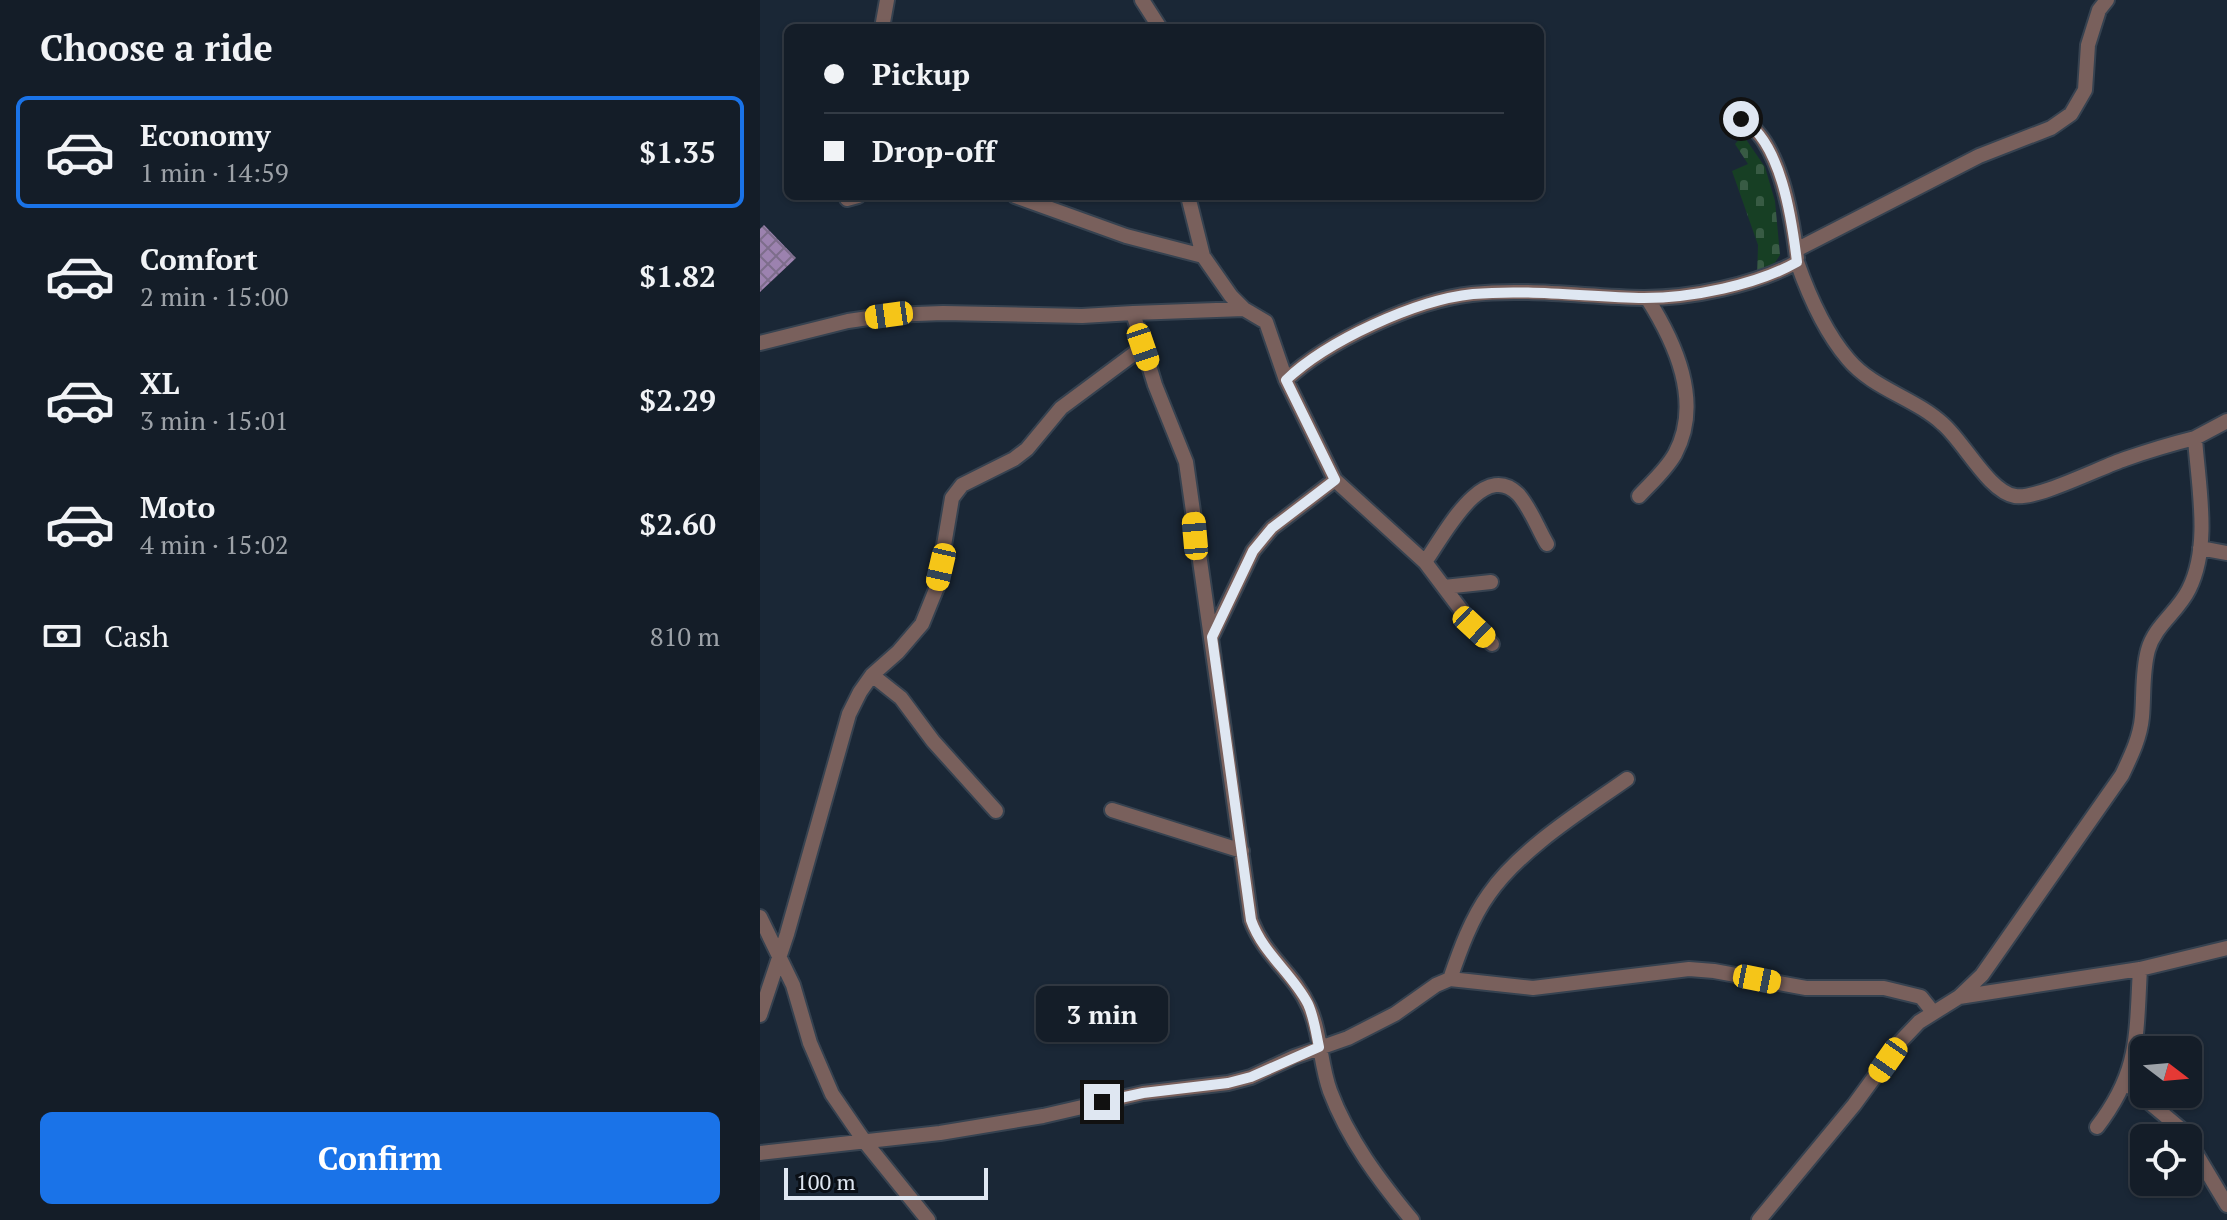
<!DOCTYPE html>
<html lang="en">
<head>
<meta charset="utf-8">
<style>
  :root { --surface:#141d28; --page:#1d2630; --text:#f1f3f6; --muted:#9da2a8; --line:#333b45; --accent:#1a73e8 }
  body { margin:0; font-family:"PT Serif",serif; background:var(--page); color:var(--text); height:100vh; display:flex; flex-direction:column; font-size:30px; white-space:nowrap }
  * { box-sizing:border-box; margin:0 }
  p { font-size:26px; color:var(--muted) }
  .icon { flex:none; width:44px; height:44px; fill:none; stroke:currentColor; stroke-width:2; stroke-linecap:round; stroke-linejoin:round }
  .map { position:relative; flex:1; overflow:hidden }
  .panel { display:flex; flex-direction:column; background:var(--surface); width:760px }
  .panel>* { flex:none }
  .guide { position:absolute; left:24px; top:24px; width:760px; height:176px; border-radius:12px; box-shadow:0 2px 6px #0004,0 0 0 2px var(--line); display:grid; align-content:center; height:176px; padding:0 40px; background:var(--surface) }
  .needle { width:52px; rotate:106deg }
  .tools { position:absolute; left:1370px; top:1036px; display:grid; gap:16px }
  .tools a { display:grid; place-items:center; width:72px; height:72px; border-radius:12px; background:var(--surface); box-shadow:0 2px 6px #0004,0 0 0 2px var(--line); font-size:40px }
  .scale { position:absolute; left:24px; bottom:20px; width:204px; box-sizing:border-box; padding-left:8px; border:4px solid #dfe7f2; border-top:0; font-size:22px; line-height:28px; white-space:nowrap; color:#dfe7f2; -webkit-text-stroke:6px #0a0f16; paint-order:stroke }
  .end { position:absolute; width:36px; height:36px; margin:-18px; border:10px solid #dfe7f2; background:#111; box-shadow:0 0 0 4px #111 }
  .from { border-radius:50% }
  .bubble { position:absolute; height:56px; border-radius:12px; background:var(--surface); box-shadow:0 2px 6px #0004,0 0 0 2px var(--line); font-size:26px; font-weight:800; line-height:56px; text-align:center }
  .car { position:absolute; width:24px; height:48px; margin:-24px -12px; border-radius:10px; box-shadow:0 0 6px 2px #0007; background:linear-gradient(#f5c518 24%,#345 0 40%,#f5c518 0 76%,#345 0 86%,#f5c518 0) }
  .guide b { display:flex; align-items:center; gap:28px; height:76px; font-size:30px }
  .guide b+b { border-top:2px solid var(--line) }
  .guide i { width:20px; height:20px; background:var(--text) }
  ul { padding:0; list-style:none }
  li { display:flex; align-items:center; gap:24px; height:112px; margin:0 16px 12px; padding:0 24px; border:4px solid transparent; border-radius:12px }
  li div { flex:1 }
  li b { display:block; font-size:30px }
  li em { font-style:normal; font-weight:800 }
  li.selected { border-color:var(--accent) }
  li>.icon { width:72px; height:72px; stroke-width:1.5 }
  h2 { padding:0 40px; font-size:36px; line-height:96px }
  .pay { display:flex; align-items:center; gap:20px; height:88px; padding:0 40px; font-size:30px }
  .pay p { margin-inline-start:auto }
  .button { display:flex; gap:16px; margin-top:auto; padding:16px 40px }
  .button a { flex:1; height:92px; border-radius:12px; background:var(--accent); color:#fff; font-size:32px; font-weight:800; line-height:92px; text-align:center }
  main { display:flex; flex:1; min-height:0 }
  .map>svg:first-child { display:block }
  .cemetery { fill:url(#cemetery-stones) }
  .building { fill:url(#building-cross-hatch); filter:url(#shadow) }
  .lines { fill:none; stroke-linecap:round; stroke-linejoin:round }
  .street-casing { stroke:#364250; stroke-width:18 }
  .street { stroke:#79605c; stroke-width:14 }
  .route { stroke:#dfe7f2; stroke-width:10 }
</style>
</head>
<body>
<main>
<section class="panel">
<h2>Choose a ride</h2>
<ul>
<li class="selected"><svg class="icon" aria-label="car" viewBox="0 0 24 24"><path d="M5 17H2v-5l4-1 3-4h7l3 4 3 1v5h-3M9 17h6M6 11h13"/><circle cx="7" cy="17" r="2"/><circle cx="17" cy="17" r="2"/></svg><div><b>Economy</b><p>1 min · 14:59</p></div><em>$1.35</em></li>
<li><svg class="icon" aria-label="car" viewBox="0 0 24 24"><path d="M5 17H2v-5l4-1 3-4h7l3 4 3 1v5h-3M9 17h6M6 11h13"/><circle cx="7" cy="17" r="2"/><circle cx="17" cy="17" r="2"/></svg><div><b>Comfort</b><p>2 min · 15:00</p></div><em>$1.82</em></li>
<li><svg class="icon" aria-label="car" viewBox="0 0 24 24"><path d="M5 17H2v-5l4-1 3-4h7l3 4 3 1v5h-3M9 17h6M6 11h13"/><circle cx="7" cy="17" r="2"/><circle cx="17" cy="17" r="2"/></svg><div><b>XL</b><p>3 min · 15:01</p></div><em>$2.29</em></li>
<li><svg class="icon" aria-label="car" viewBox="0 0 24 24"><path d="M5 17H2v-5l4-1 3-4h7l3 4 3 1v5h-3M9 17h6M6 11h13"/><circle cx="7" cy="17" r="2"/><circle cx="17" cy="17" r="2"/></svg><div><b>Moto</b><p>4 min · 15:02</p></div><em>$2.60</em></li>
</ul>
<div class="pay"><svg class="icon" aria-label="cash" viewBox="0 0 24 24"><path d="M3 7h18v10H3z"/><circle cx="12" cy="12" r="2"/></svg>Cash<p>810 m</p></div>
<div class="button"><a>Confirm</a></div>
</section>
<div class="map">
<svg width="1467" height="1220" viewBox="0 0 1467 1220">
  <defs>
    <pattern id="cemetery-stones" width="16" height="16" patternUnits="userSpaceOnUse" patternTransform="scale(2)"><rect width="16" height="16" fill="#173f24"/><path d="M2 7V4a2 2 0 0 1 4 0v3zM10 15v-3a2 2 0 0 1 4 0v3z" fill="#385b44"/></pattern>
    <pattern id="building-cross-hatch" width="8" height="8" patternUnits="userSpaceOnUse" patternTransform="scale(2)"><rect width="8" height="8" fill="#9c82af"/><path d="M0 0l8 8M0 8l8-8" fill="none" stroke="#7d6d8b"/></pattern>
    <filter id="shadow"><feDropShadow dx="-6" dy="6" stdDeviation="0" flood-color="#0009"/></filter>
  </defs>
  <rect width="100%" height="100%" fill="#1a2736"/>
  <path class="cemetery" d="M983 135 1005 167 1015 201 1020 255 1007 275 997 277 998 245 972 171 988 164 975 144Z"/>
  <path class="building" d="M4 225 36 258 0 292V229Z"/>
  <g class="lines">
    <defs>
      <path id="street" d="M382 0 400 28
        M122 28 127 0
        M981 119C1020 139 1032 217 1037 258
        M255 196 366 236 443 256
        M428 196 443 256 471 296 484 309 506 322 526 380 575 480 665 562 714 627 732 644
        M87 199 98 196
        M1036 250 1219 156 1291 128 1311 114 1325 90 1328 45 1339 10 1347 0
        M373 313 484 309
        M0 343 88 321 129 315 183 313 322 316 373 313 395 385 426 462 491 920C505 957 534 973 549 1007 561 1033 560 1064 570 1091 588 1139 619 1180 652 1220
        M526 380C567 341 656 300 712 294 769 288 827 297 884 298 931 298 996 285 1037 262 1049 296 1064 331 1088 359 1113 389 1155 398 1183 424 1204 442 1229 492 1255 496 1276 500 1341 467 1365 459 1388 451 1411 444 1435 438
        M879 496C891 483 906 470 915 454 943 402 915 342 887 298
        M1440 548 1467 553
        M665 562C682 539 722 458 758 494 770 507 778 529 787 544
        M684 587 731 582
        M452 636 493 551 512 528 575 480
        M112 675 141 698 173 741 236 811
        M352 810 482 851
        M0 917 33 985 50 1043 72 1094 105 1142 168 1220
        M690 979C700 950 711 919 729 894 760 849 823 810 867 779
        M1199 997 1380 969 1467 948
        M0 1015 27 934 89 714 100 692 112 675 138 652 162 624 177 587 192 498 202 485 254 459 267 449 301 408 383 347
        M1366 1083 1421 1129 1427 1138
        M1337 1127C1380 1071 1376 1036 1380 969
        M1428 1140 1467 1205
        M0 1153 180 1133 283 1116 383 1093 468 1083 491 1077 534 1057 588 1038 635 1014 676 985 690 979 773 988 929 969 954 971 1046 988H1124L1161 997 1173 1012
        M999 1220 1094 1105 1140 1042 1159 1022 1199 997 1222 975 1362 775C1371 756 1380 738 1382 717 1384 695 1382 672 1388 650 1395 625 1418 612 1429 589 1451 545 1438 485 1435 438L1467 421"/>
    </defs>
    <use href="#street" class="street-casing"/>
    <use href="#street" class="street"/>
  </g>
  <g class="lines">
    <path class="route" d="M342 1102 383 1093 468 1083 491 1077 559 1047C556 1033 554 1017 548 1004 532 973 503 954 491 920L452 637 493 551 512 528 575 480 526 380C567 341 655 300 713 294 769 289 827 297 884 298 931 298 997 285 1037 262 1032 220 1021 140 981 119"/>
  </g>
</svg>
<div class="tools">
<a><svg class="needle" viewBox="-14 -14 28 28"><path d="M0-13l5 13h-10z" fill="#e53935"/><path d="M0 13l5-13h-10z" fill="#9da2a8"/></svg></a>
<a><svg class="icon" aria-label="locate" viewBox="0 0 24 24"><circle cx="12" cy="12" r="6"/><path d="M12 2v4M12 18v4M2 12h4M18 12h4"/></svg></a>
</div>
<div class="scale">100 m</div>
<i class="end from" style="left:981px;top:119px"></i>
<i class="end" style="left:342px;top:1102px"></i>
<div class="bubble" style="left:276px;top:986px;width:132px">3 min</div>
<i class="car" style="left:129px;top:315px;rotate:262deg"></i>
<i class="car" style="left:383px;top:347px;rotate:161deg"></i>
<i class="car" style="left:435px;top:536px;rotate:355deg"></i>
<i class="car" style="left:181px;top:567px;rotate:193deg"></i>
<i class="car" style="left:714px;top:627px;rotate:133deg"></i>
<i class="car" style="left:997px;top:979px;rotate:101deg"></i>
<i class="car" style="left:1128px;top:1060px;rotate:215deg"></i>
<div class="guide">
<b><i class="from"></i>Pickup</b>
<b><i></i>Drop-off</b>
</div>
</div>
</main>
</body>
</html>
